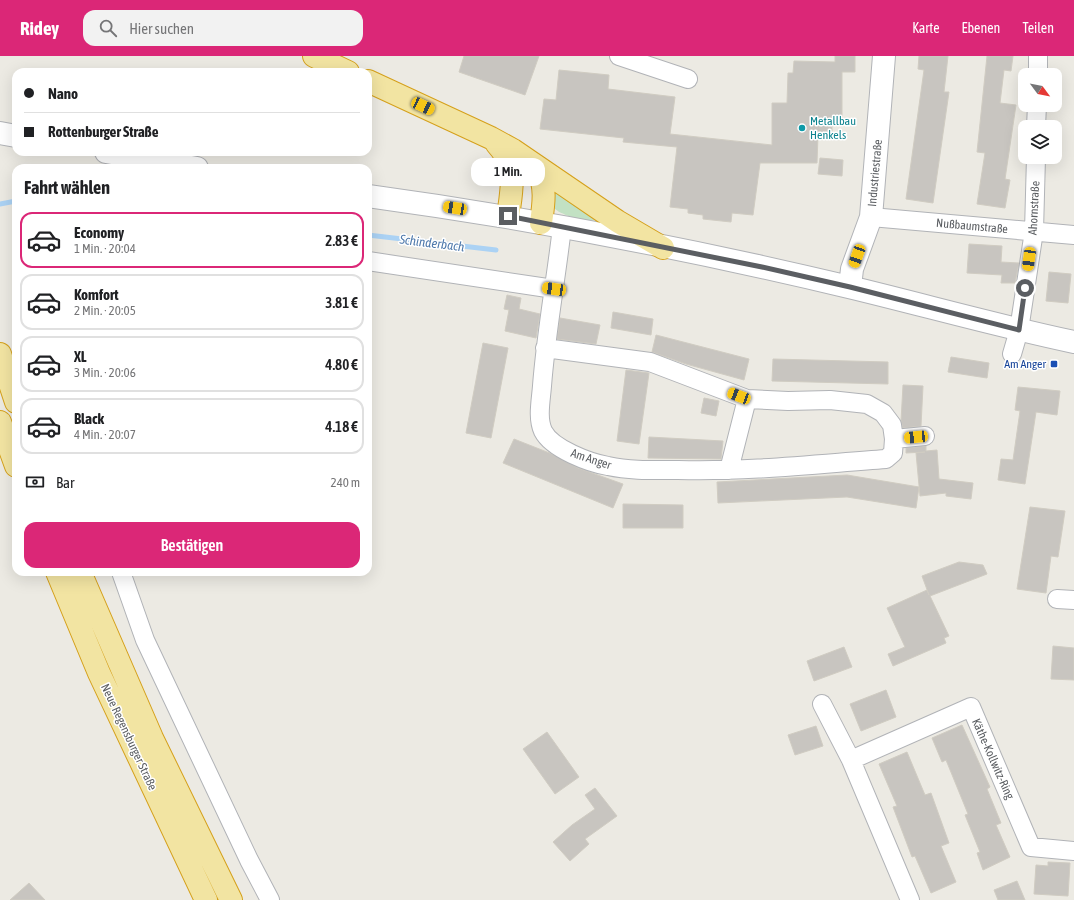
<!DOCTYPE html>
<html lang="de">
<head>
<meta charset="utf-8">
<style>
  :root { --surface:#fff; --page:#f2f2f2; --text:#202124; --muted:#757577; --line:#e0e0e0; --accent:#db2777 }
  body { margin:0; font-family:"Asap Condensed",sans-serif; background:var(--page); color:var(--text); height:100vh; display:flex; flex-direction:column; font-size:15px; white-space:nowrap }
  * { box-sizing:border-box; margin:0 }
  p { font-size:13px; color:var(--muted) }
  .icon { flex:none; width:22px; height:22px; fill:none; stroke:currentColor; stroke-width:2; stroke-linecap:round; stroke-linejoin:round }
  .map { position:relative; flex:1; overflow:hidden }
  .sheet { position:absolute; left:12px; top:108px; width:360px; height:412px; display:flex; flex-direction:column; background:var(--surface); border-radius:12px; box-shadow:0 4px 16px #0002 }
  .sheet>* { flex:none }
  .hud { position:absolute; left:12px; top:12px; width:360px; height:88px; border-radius:12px; box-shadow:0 4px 16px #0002; display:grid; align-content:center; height:88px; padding:0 12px; background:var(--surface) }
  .needle { width:26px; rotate:122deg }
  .tools { position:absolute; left:1018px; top:12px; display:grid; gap:8px }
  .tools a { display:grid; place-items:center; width:44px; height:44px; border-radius:8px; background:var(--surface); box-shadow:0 4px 16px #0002; font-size:20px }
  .end { position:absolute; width:18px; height:18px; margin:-9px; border:5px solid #5b5e62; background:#fff; box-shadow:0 0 0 2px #fff }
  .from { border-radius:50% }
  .bubble { position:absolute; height:28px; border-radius:12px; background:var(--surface); box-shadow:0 4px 16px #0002; font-size:13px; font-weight:600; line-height:28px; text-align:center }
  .car { position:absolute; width:12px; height:24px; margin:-12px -6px; border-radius:5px; box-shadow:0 0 3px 1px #0007; background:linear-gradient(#f5c518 24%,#345 0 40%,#f5c518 0 76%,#345 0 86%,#f5c518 0) }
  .hud b { display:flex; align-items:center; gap:14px; height:38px; font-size:15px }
  .hud b+b { border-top:1px solid var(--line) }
  .hud i { width:10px; height:10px; background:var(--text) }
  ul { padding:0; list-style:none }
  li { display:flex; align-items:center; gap:12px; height:56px; margin:0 8px 6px; padding:0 4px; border:2px solid var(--line); border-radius:12px }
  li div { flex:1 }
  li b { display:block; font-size:15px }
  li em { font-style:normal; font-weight:600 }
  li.selected { border-color:var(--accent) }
  li>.icon { width:36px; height:36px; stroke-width:1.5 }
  h2 { padding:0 12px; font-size:18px; line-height:48px }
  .pay { display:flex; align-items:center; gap:10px; height:44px; padding:0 12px; font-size:15px }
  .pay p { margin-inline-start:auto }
  .button { display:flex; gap:8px; margin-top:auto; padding:8px 12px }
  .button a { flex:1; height:46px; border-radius:12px; background:var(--accent); color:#fff; font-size:16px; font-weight:600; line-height:46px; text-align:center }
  header { display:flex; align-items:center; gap:24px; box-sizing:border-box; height:56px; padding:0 20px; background:var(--accent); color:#fff }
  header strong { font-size:19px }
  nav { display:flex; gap:22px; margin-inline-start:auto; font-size:14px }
  .search { width:280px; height:36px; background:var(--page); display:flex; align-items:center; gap:10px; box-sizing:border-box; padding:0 14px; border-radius:12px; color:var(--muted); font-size:15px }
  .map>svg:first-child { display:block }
  .green { fill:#c2e1c3 }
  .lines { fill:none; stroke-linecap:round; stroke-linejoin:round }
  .stream { stroke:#abd2f4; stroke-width:5 }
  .building { fill:#c8c5c0; stroke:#d0ccc2 }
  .minor-casing { stroke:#b1b3b7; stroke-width:20 }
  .tertiary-casing { stroke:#b1b3b7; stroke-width:24 }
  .trunk-casing { stroke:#d5a01b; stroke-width:24 }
  .minor { stroke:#fff; stroke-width:18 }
  .tertiary { stroke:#fff; stroke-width:22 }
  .trunk { stroke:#f2e4a2; stroke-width:22 }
  .route { stroke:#5b5e62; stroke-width:5 }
  .culture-dot { fill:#0f9aa8; stroke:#fff; stroke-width:1.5 }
  .transit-dot { fill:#1a4fb4; stroke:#fff; stroke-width:1.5 }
  .labels { text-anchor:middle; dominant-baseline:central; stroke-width:3; stroke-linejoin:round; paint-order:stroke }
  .culture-label { font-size:12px; fill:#0d838f; stroke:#fff; text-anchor:start }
  .street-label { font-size:12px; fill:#5b5e62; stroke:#fff }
  .transit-label { font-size:12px; fill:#164399; stroke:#fff; text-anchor:end }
  .water-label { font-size:13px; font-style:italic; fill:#4e79ac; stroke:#fff }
</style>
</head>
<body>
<header>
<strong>Ridey</strong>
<div class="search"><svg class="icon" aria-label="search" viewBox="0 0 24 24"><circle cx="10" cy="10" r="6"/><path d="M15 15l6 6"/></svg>Hier suchen</div>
<nav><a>Karte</a><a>Ebenen</a><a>Teilen</a></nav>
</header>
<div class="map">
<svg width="1074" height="844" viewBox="0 0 1074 844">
  <rect width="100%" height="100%" fill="#eceae3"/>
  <path class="green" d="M555 135 598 164C586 166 561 160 553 151Z"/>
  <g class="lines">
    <path class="stream" d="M0 148 16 145
      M368 179 496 194"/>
  </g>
  <path class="building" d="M464 0H539L525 39 459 16Z
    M835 0H855V16H842V65L832 66V79H818L817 107H760L753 159 732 157 731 166 703 163V159L688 157V153L670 151 677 91 623 86 624 82 540 73 544 43 556 44 559 14 609 19 608 33 675 41 670 78 772 89V47H787L788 17H793L794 5 835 6Z
    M919 0H948L944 36H949L933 147 906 143 924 14 918 13Z
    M987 0H1013L1011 15 1004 14 1000 47 1016 49 1005 123 1010 124 1005 152 977 148 985 97 977 96Z
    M820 102 843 104 842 120 818 118Z
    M969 188 1002 190 1001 206 1019 207 1015 227H1001L1002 219 967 217Z
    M1049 216 1071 218 1068 247 1046 245Z
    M507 239 521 242 519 253 540 258 536 282 505 275 509 254 504 253Z
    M613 256 653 263 651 279 611 272Z
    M560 262 600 269 596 288 557 283Z
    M656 279 749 303 744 324 686 308 652 296Z
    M483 287 508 292 491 382 466 377Z
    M951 301 989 307 987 322 948 316Z
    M773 303 888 306V328L772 325Z
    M626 314 649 317 639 388 617 385Z
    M903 329 923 330 921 370 903 372 901 365Z
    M1018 331 1060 335 1057 359 1036 356 1025 428 998 424 1001 403 1013 404 1020 355 1015 354Z
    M704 342 719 345 716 360 701 357Z
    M649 381 723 385 721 403 648 402Z
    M514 383 552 398 578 412 623 428 613 452 503 407Z
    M926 390V395L937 394 939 423 973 427 971 443 946 440V437L920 440 916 397 925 396 906 397V392Z
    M847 419 919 431 916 452 847 441 718 447 717 426Z
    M623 448 683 449V472H623Z
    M1030 451 1065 455 1058 501 1051 500 1046 537 1017 533Z
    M959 506 983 509 987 518 930 540 949 580 944 582 946 587 893 610 888 598 905 591 887 552 927 534 929 539 922 520Z
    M1053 590 1074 592V624L1051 623Z
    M844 591 852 611 814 625 807 605Z
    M886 634 896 661 861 675 850 648Z
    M962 669 990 731 987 733 1001 767 996 769 1010 801 983 814 977 797 980 796 965 759 968 758 946 704 942 706 932 682Z
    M816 670 823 690 795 699 788 679Z
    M547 676 579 721 555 738 523 693Z
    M907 696 925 739 931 737 949 787 941 790 956 826 931 837 915 800 912 801 893 751 897 750 879 708Z
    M595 732 617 760 585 783 589 788 570 805 553 786 572 769 595 753 585 739Z
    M1048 806 1070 807 1068 840 1034 838 1036 809 1048 810Z
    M1017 825 1025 844H998L994 834Z
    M29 827 45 844H10Z"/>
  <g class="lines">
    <defs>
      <path id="minor" d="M619 0 688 23
        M1038 19V0
        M1036 71 1037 49
        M871 161 1074 179
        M562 171C556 224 546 277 542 330 541 344 537 362 543 375 552 393 590 407 608 410 631 415 655 414 678 414 747 416 817 408 886 403L893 397 894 383 925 380
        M368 205 554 233
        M545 292 650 306 747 343 788 345 830 344 867 348 883 357 892 369 894 383
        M1012 298 1019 274 1034 175 1036 101
        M729 414 747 343
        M121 516 145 584 249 804 270 844
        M1057 543 1074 544
        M822 648 851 704
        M910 844 851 704 971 651 1031 791 1074 795"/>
      <path id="tertiary" d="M0 77 16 80
        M106 96 197 112
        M368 140C529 162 690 193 849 231 924 249 998 270 1074 286
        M850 231 852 213 871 161 884 0"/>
      <path id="trunk" d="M314 0 348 16
        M368 25 491 82 513 94 617 165 663 192
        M496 87C518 111 512 131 508 160
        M538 112C546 132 544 146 541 167
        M0 298 16 346
        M0 366 16 410
        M57 516 99 617 206 844
        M80 516 152 682 231 844"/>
    </defs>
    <use href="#minor" class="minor-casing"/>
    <use href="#tertiary" class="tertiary-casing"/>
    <use href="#trunk" class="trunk-casing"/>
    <use href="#minor" class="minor"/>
    <use href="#tertiary" class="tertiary"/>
    <use href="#trunk" class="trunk"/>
  </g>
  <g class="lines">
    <path class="route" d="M508 160 762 211 850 231 1019 274 1025 232"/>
  </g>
  <circle class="culture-dot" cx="802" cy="72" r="4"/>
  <rect class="transit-dot" x="1050" y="304" width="8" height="8" rx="2"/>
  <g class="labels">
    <g class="culture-label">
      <text x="810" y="65">Metallbau<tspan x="810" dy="14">Henkels</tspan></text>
    </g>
    <g class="street-label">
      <text transform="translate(875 117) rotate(-85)">Industriestraße</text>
      <text transform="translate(1034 152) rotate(-87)">Ahornstraße</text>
      <text transform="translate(972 170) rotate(5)">Nußbaumstraße</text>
      <text transform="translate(591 403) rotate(18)">Am Anger</text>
      <text transform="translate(129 681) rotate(65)">Neue Regensburger Straße</text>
      <text transform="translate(993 703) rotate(66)">Käthe-Kollwitz-Ring</text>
    </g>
    <g class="transit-label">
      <text x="1046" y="308">Am Anger</text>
    </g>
    <g class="water-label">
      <text transform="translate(432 187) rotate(7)">Schinderbach</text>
    </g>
  </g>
</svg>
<div class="tools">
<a><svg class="needle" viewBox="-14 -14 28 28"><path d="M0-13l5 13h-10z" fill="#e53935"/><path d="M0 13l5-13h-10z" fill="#757577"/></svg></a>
<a><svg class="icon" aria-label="layers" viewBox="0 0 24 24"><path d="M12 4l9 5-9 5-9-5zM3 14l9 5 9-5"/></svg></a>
</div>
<i class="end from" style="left:1025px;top:232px"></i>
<i class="end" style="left:508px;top:160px"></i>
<div class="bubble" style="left:471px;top:102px;width:74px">1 Min.</div>
<i class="car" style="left:423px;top:50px;rotate:115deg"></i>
<i class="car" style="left:455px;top:152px;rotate:279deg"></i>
<i class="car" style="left:857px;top:200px;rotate:200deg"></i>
<i class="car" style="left:1029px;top:203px;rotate:188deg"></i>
<i class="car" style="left:554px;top:233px;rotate:278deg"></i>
<i class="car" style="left:739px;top:340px;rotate:291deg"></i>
<i class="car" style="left:916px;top:381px;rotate:265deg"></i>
<div class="hud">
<b><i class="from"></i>Nano</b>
<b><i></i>Rottenburger Straße</b>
</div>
<section class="sheet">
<h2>Fahrt wählen</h2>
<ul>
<li class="selected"><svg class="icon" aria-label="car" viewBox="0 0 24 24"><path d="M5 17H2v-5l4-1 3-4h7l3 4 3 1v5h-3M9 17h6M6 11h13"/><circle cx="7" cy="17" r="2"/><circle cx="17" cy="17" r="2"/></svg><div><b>Economy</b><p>1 Min. · 20:04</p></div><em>2.83 €</em></li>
<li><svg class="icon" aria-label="car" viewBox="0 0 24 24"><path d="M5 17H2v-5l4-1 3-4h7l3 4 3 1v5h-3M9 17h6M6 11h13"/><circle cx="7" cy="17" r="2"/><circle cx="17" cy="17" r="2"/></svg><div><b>Komfort</b><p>2 Min. · 20:05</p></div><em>3.81 €</em></li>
<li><svg class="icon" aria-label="car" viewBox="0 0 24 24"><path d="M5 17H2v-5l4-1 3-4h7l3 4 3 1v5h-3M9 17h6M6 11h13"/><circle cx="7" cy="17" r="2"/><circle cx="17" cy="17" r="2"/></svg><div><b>XL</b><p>3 Min. · 20:06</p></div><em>4.80 €</em></li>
<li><svg class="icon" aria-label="car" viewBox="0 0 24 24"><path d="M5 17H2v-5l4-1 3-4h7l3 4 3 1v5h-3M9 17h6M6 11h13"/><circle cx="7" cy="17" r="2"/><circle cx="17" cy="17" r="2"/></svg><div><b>Black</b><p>4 Min. · 20:07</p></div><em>4.18 €</em></li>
</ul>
<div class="pay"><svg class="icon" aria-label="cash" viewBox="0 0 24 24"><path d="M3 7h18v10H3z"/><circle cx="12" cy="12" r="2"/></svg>Bar<p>240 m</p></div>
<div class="button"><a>Bestätigen</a></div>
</section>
</div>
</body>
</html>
